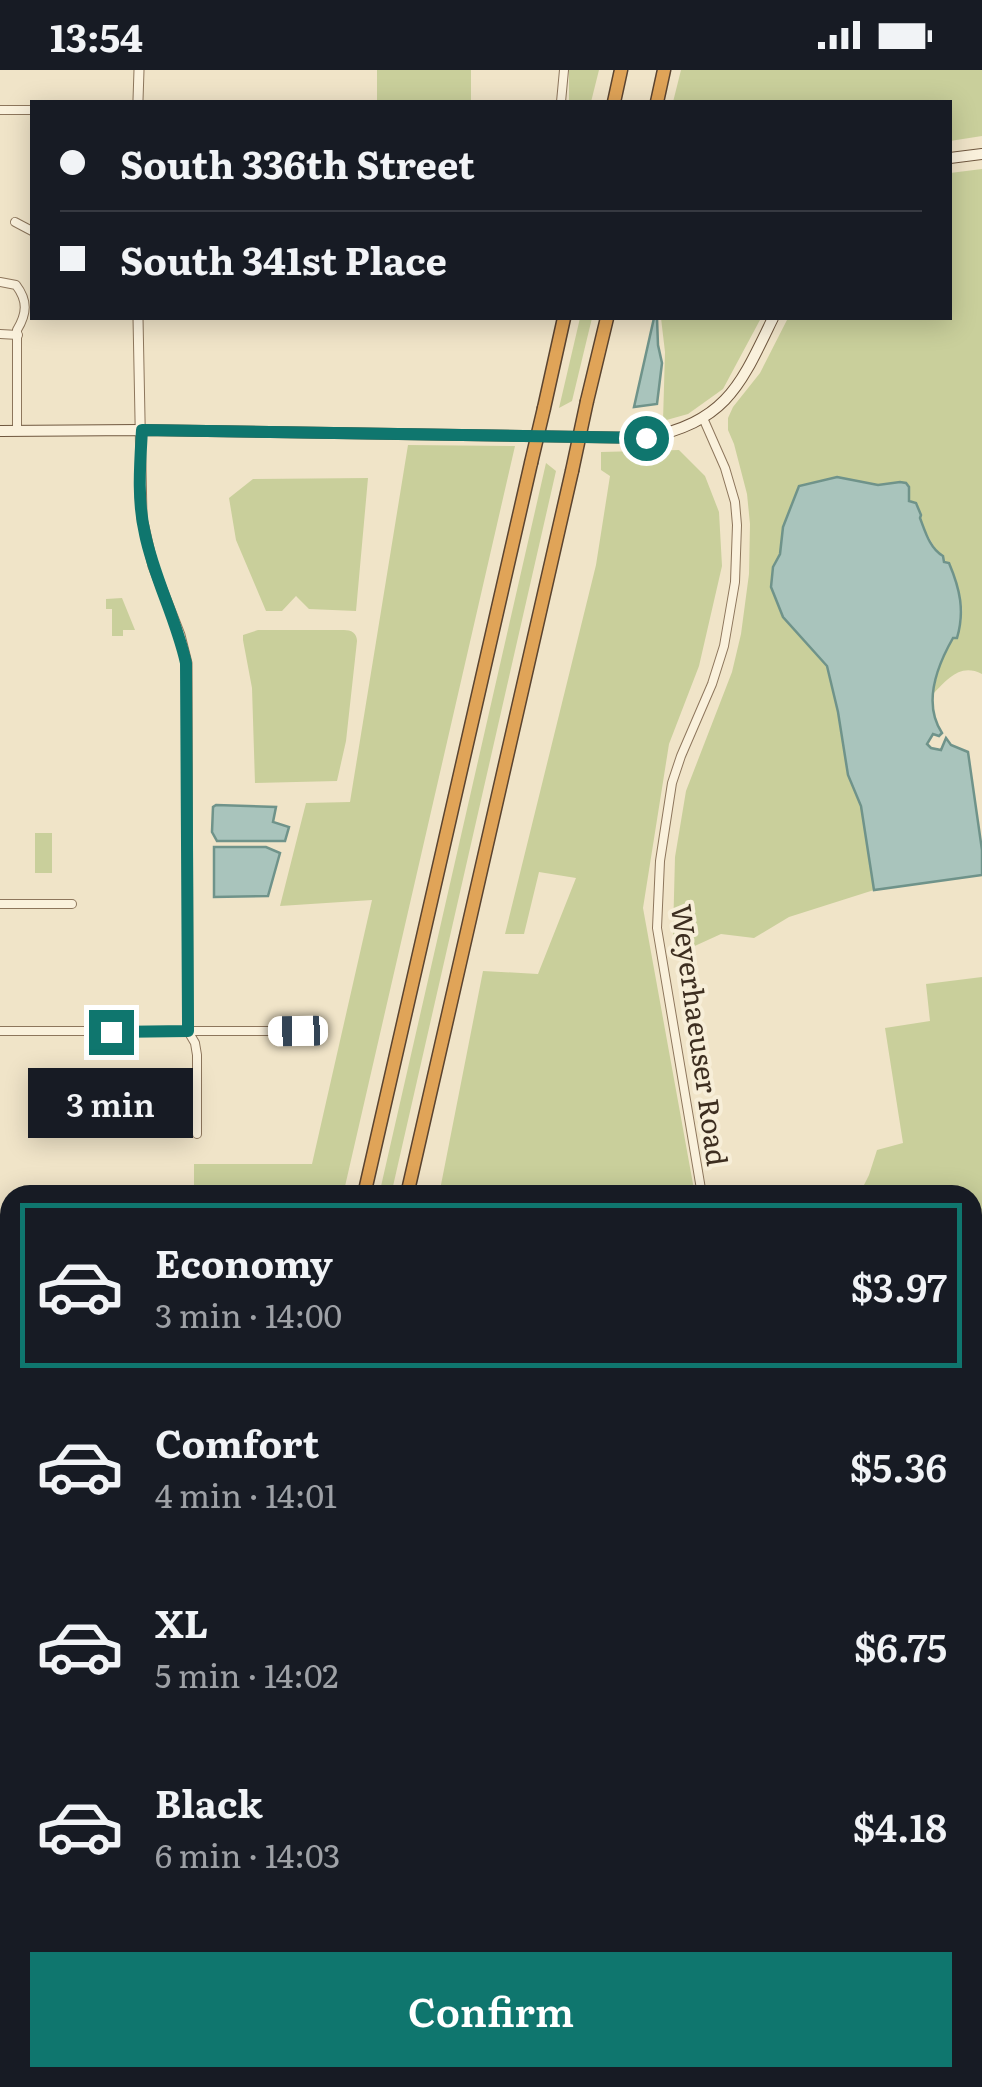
<!DOCTYPE html>
<html lang="en">
<head>
<meta charset="utf-8">
<style>
  :root { --surface:#171b24; --page:#20242c; --text:#f1f3f6; --muted:#9ea1a6; --line:#363941; --accent:#0f766e }
  body { margin:0; font-family:Literata,serif; background:var(--page); color:var(--text); height:100vh; display:flex; flex-direction:column; font-size:38px; white-space:nowrap }
  * { box-sizing:border-box; margin:0 }
  p { font-size:32px; color:var(--muted) }
  .icon { flex:none; width:55px; height:55px; fill:none; stroke:currentColor; stroke-width:2; stroke-linecap:round; stroke-linejoin:round }
  .map { position:relative; flex:1; overflow:hidden }
  .drawer { position:absolute; left:0px; top:1115px; width:982px; height:902px; display:flex; flex-direction:column; background:var(--surface); border-radius:30px 30px 0 0; box-shadow:0 5px 25px #0003 }
  .drawer>* { flex:none }
  .top-card { position:absolute; left:30px; top:30px; width:922px; height:220px; border-radius:0px; box-shadow:0 5px 25px #0003; display:grid; align-content:center; height:220px; padding:0 30px; background:var(--surface) }
  .end { position:absolute; width:45px; height:45px; margin:-22px; border:12px solid #0f766e; background:#fff; box-shadow:0 0 0 5px #fff }
  .from { border-radius:50% }
  .bubble { position:absolute; height:70px; border-radius:0px; background:var(--surface); box-shadow:0 5px 25px #0003; font-size:32px; font-weight:600; line-height:70px; text-align:center }
  .car { position:absolute; width:30px; height:60px; margin:-30px -15px; border-radius:12px; box-shadow:0 0 8px 2px #0007; background:linear-gradient(#fff 24%,#345 0 40%,#fff 0 76%,#345 0 86%,#fff 0) }
  .top-card b { display:flex; align-items:center; gap:35px; height:95px; font-size:38px }
  .top-card b+b { border-top:2px solid var(--line) }
  .top-card i { width:25px; height:25px; background:var(--text) }
  ul { padding:18px 0 0; list-style:none }
  li { display:flex; align-items:center; gap:30px; height:165px; margin:0 20px 15px; padding:0 10px; border:5px solid transparent; border-radius:0px }
  li div { flex:1 }
  li b { display:block; font-size:38px }
  li em { font-style:normal; font-weight:600 }
  li.current { border-color:var(--accent) }
  li>.icon { width:90px; height:90px; stroke-width:1.5 }
  .cta { display:flex; gap:20px; margin-top:auto; padding:20px 30px }
  .cta a { flex:1; height:115px; border-radius:0px; background:var(--accent); color:#fff; font-size:40px; font-weight:600; line-height:115px; text-align:center }
  .status { display:flex; justify-content:space-between; align-items:center; height:70px; padding:0 50px; background:var(--surface); direction:ltr }
  .status svg { height:28px; fill:currentColor }
  .map>svg:first-child { display:block }
  .green { fill:#c9cf9b }
  .water { fill:#a9c4bc; stroke:#6f938a; stroke-width:2.5 }
  .lines { fill:none; stroke-linecap:round; stroke-linejoin:round }
  .minor-casing { stroke:#8d765c; stroke-width:10 }
  .tertiary-casing { stroke:#8d765c; stroke-width:11 }
  .secondary-casing { stroke:#6f573f; stroke-width:12 }
  .motorway-casing { stroke:#5b4430; stroke-width:15 }
  .minor { stroke:#faf1dc; stroke-width:8 }
  .tertiary { stroke:#faf1dc; stroke-width:9 }
  .secondary { stroke:#faf1dc; stroke-width:10 }
  .motorway { stroke:#e0a458; stroke-width:12 }
  .motorway-bridge-casing { stroke:#5b4430; stroke-width:15; stroke-linecap:butt }
  .motorway-bridge { stroke:#e0a458; stroke-width:12 }
  .route { stroke:#0f766e; stroke-width:12 }
  .labels { text-anchor:middle; dominant-baseline:central; stroke-width:8; stroke-linejoin:round; paint-order:stroke }
  .street-label { font-size:28px; fill:#3d2e20; stroke:#f7eed8 }
</style>
</head>
<body>
<div class="status"><b>13:54</b><svg viewBox="0 0 49 12"><path d="M0 12V9h3v3zM5 12V6h3v6zM10 12V3h3v9zM15 12V0h3v12zM26 1h20v11H26zM47 4h2v5h-2z"/></svg></div>
<div class="map">
<svg width="982" height="2017" viewBox="0 0 982 2017">
  <rect width="100%" height="100%" fill="#f0e4c8"/>
  <path class="green" d="M377 0H471V32H377Z
    M569 0H599L591 32H569Z
    M681 0H982V66L950 71V32H673Z
    M982 99V604C960 593 948 609 933 624L941 588 954 568H957C960 559 963 546 962 537 958 511 932 476 921 452 918 446 911 439 909 432 906 421 912 421 900 412L878 415 837 407 799 416 783 457 780 484 773 497 783 547 827 596 838 642 848 705 861 736 874 820 789 847 754 868 721 864 675 885 673 864 675 787 686 721 732 602 741 564 749 504 750 454 747 424 734 374 728 360V348L733 337 760 303 788 248H950V103Z
    M580 248H592L572 331 559 338Z
    M661 248H761L723 319 688 344 663 351 665 282Z
    M408 375 515 376 343 1125H194V1094H312L372 830 280 836 306 733 350 732Z
    M679 380 705 406 719 442 722 496 699 596 669 674 643 838 695 1125H439L483 901 538 904 576 808 539 802 524 864H505L596 495 610 406 601 400V382Z
    M546 393 556 401 391 1125H379Z
    M368 408 356 541 309 539 296 526 282 541H266L236 470 229 428 253 409Z
    M122 528 135 560H123V566H112V539H106V529Z
    M258 560H344C351 560 357 563 357 571L346 671 337 711 255 713 252 618 243 570V565Z
    M35 763H52V803H35Z
    M982 907V1296L973 1298 972 1125H859L869 1105 877 1080 903 1073 885 958 930 951 926 914Z
    M982 1315V1573L973 1580 972 1317Z
    M982 1701V1835L973 1834V1708Z
    M22 2008 86 2011 101 2008H140L138 2017H41Z
    M234 2008H410L399 2017H224Z
    M440 2008H798L797 2017H429Z"/>
  <path class="water" d="M654 248H657L658 275 662 293 657 334 634 337Z
    M837 407 878 415 900 412 906 413 909 417V431L916 433 921 445 920 448C925 461 930 479 943 486L944 492 949 493C960 519 965 541 957 568H953C937 596 922 633 942 663L939 666 933 664 927 674 931 678 941 680 946 668 951 675 968 682 982 780V805L874 820 861 736 848 705 838 642 827 596 783 547 771 517 773 497 780 484 783 457 799 416Z
    M216 735 276 737 273 752 289 757 285 771H217L212 762 213 737Z
    M214 777H266L280 783 268 826 214 827Z"/>
  <g class="lines">
    <defs>
      <path id="minor" d="M561 32 564 0
        M0 40H32
        M15 152 32 161
        M0 212 16 215C28 231 27 243 17 260V361
        M0 264 18 265
        M0 834H72
        M0 961H320
        M188 961 195 973 197 985V1064
        M702 1125 657 858 660 791 672 713 681 686 712 614 724 576 735 512 737 455 735 432 725 398 703 348
        M972 1307 982 1305
        M0 1322H10
        M972 1986H982
        M920 2008V2017"/>
      <path id="tertiary" d="M138 30 139 0
        M138 248 142 448 153 496 180 565 187 593 188 961"/>
      <path id="secondary" d="M950 88 982 84
        M0 361 141 360 646 368C727 351 740 316 773 248"/>
      <path id="motorway" d="M614 32 621 0
        M657 32 664 0
        M587 331 607 248
        M544 338 564 248
        M364 1125 531 393
        M407 1125 572 401
        M972 1607 982 1600
        M972 1654 982 1647
        M972 1674 982 1666
        M0 1785 10 1747
        M0 1812 10 1796
        M0 1821H10
        M0 1836H10
        M0 1896 10 1879
        M0 1954 10 1972
        M12 2008 30 2017
        M157 2017 160 2008
        M174 2017 191 2008
        M202 2017 204 2008
        M211 2017 222 2008
        M411 2017 423 2008"/>
    </defs>
    <use href="#minor" class="minor-casing"/>
    <use href="#tertiary" class="tertiary-casing"/>
    <use href="#secondary" class="secondary-casing"/>
    <use href="#motorway" class="motorway-casing"/>
    <use href="#minor" class="minor"/>
    <use href="#tertiary" class="tertiary"/>
    <use href="#secondary" class="secondary"/>
    <use href="#motorway" class="motorway"/>
    <defs>
      <path id="motorway-bridge" d="M531 393 544 338
        M572 401 587 331"/>
    </defs>
    <use href="#motorway-bridge" class="motorway-bridge-casing"/>
    <use href="#motorway-bridge" class="motorway-bridge"/>
  </g>
  <g class="lines">
    <path class="route" d="M111 962 188 961V952L186 593C176 548 154 508 145 464 137 430 140 394 142 360L646 368"/>
  </g>
  <g class="labels">
    <g class="street-label">
      <text transform="translate(701 965) rotate(82)">Weyerhaeuser Road</text>
    </g>
  </g>
</svg>
<i class="end from" style="left:646px;top:368px"></i>
<i class="end" style="left:111px;top:962px"></i>
<div class="bubble" style="left:28px;top:998px;width:165px">3 min</div>
<i class="car" style="left:298px;top:961px;rotate:269deg"></i>
<div class="top-card">
<b><i class="from"></i>South 336th Street</b>
<b><i></i>South 341st Place</b>
</div>
<section class="drawer">
<ul>
<li class="current"><svg class="icon" aria-label="car" viewBox="0 0 24 24"><path d="M5 17H2v-5l4-1 3-4h7l3 4 3 1v5h-3M9 17h6M6 11h13"/><circle cx="7" cy="17" r="2"/><circle cx="17" cy="17" r="2"/></svg><div><b>Economy</b><p>3 min · 14:00</p></div><em>$3.97</em></li>
<li><svg class="icon" aria-label="car" viewBox="0 0 24 24"><path d="M5 17H2v-5l4-1 3-4h7l3 4 3 1v5h-3M9 17h6M6 11h13"/><circle cx="7" cy="17" r="2"/><circle cx="17" cy="17" r="2"/></svg><div><b>Comfort</b><p>4 min · 14:01</p></div><em>$5.36</em></li>
<li><svg class="icon" aria-label="car" viewBox="0 0 24 24"><path d="M5 17H2v-5l4-1 3-4h7l3 4 3 1v5h-3M9 17h6M6 11h13"/><circle cx="7" cy="17" r="2"/><circle cx="17" cy="17" r="2"/></svg><div><b>XL</b><p>5 min · 14:02</p></div><em>$6.75</em></li>
<li><svg class="icon" aria-label="car" viewBox="0 0 24 24"><path d="M5 17H2v-5l4-1 3-4h7l3 4 3 1v5h-3M9 17h6M6 11h13"/><circle cx="7" cy="17" r="2"/><circle cx="17" cy="17" r="2"/></svg><div><b>Black</b><p>6 min · 14:03</p></div><em>$4.18</em></li>
</ul>
<div class="cta"><a>Confirm</a></div>
</section>
</div>
</body>
</html>
